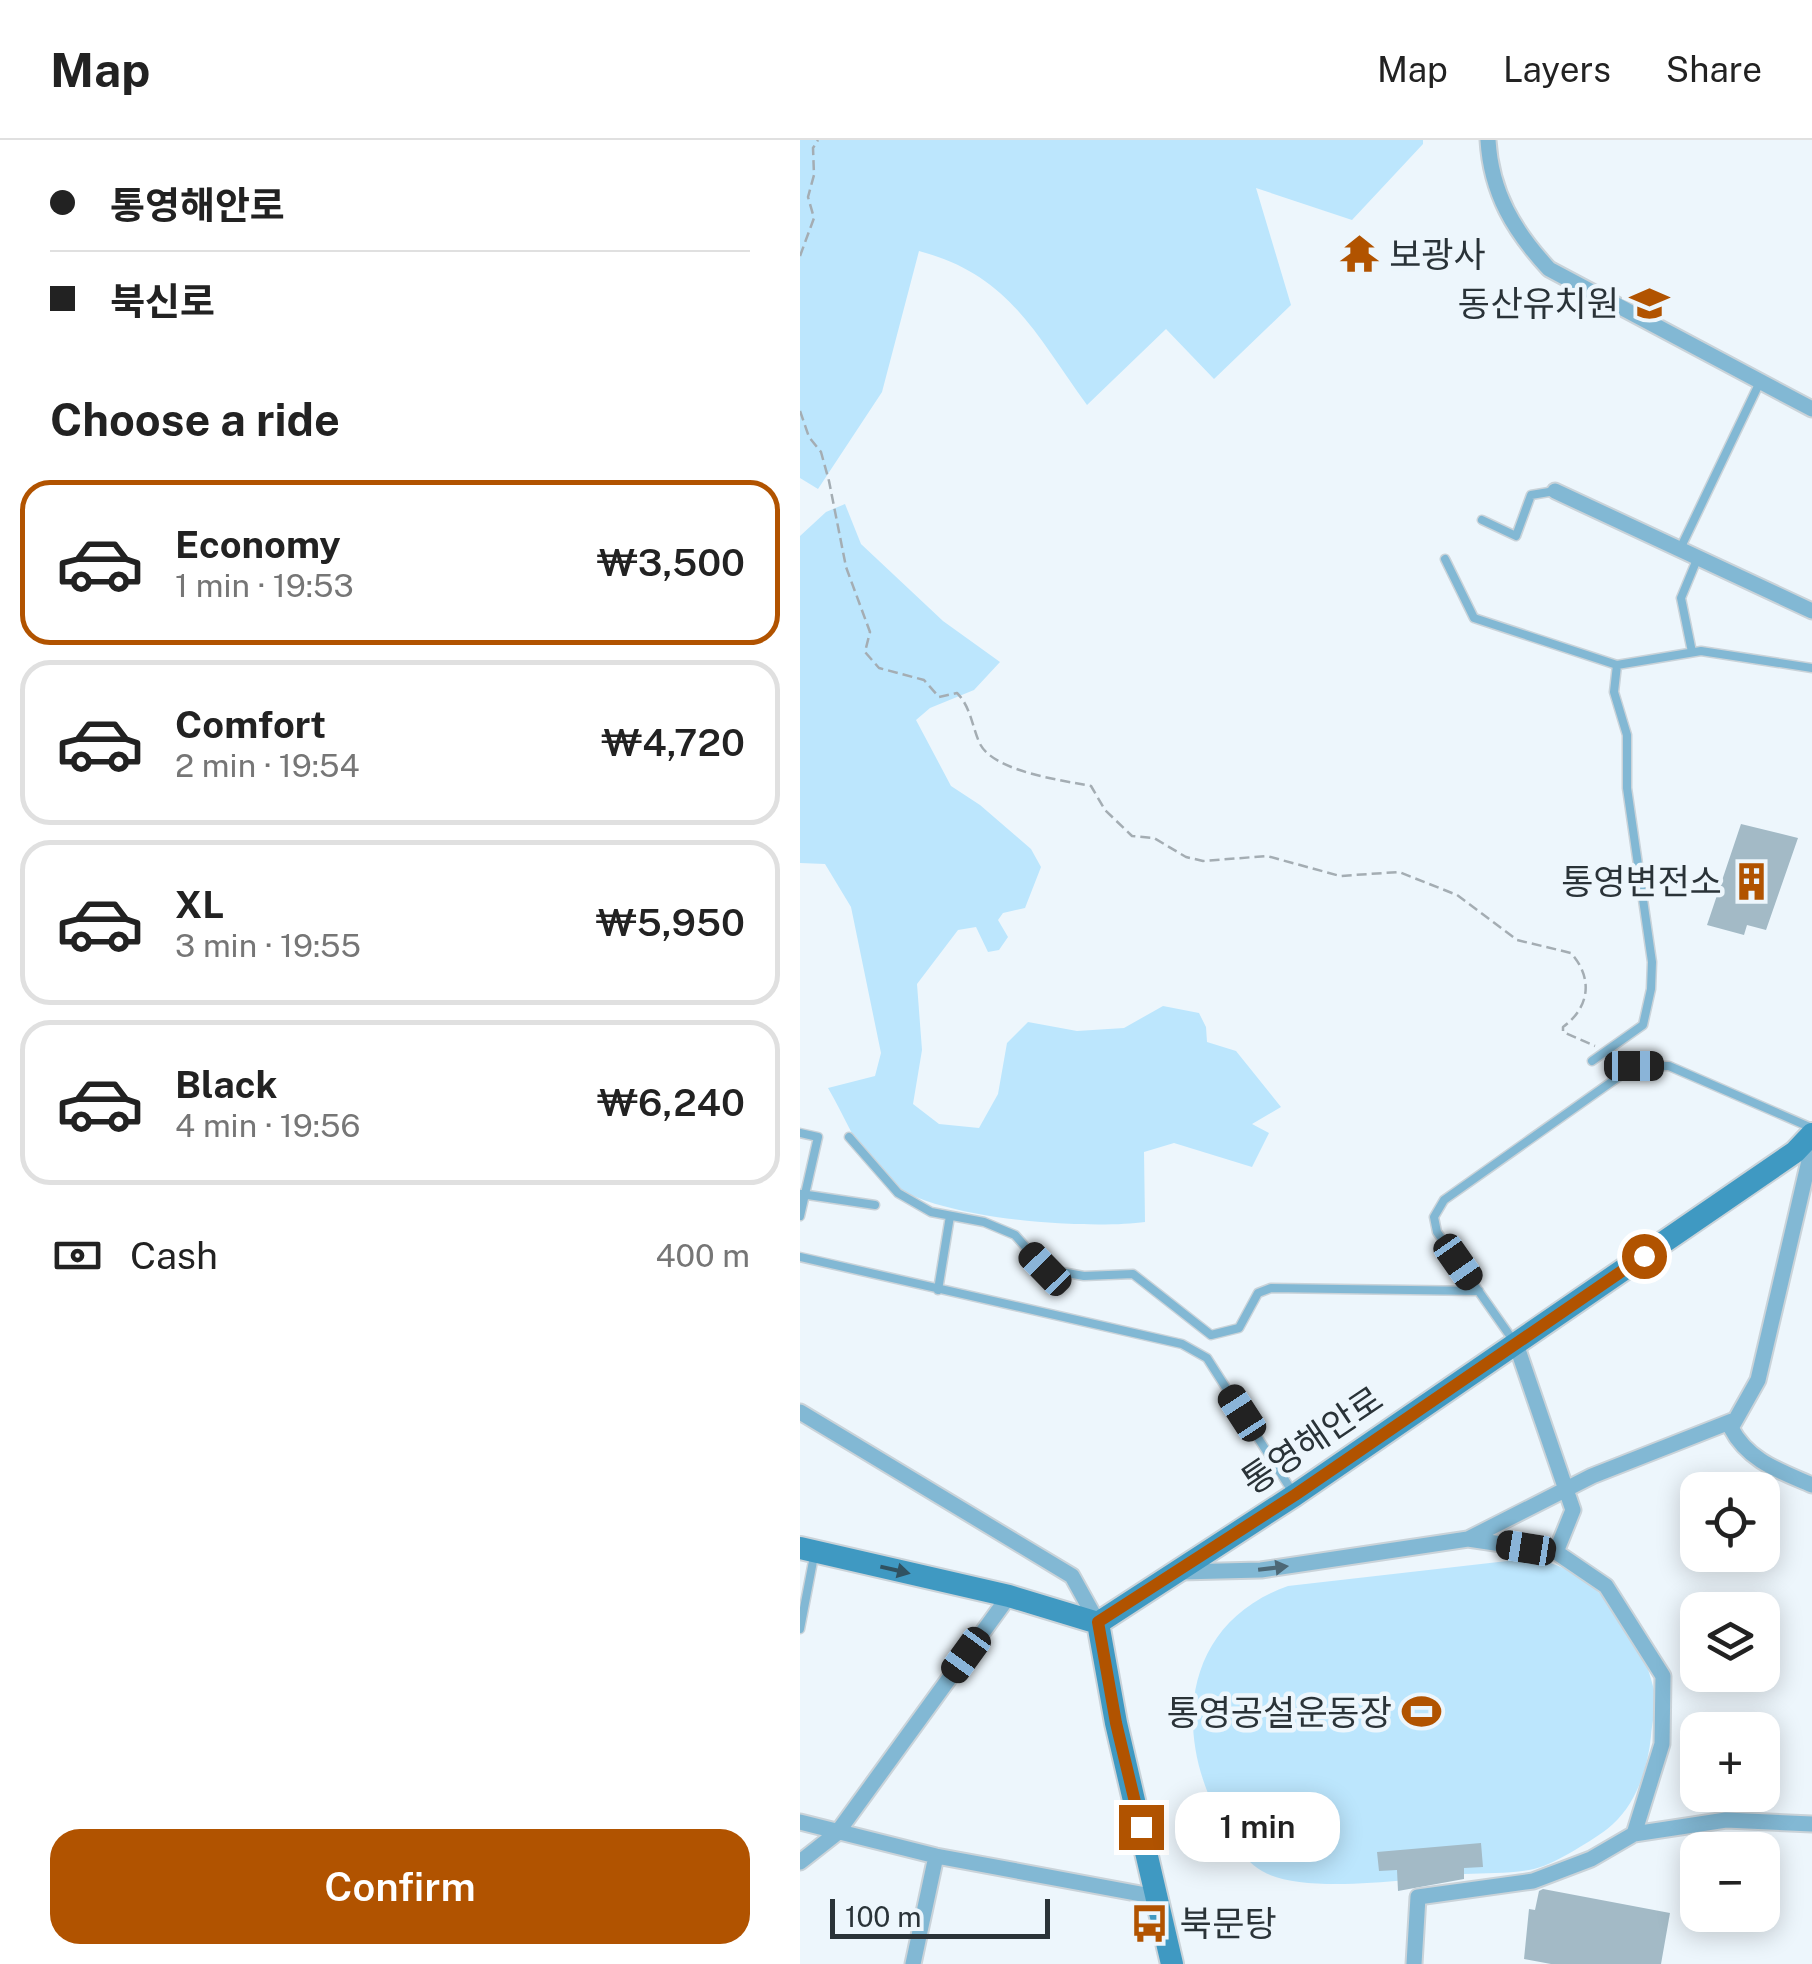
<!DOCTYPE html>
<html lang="en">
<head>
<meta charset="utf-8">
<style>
  :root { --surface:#fff; --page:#f2f2f2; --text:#222; --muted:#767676; --line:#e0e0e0; --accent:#b15300 }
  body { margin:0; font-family:"Public Sans","Noto Sans KR",sans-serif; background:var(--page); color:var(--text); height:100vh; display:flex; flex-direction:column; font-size:38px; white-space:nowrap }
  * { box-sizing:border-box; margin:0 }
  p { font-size:32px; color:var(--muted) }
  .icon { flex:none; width:55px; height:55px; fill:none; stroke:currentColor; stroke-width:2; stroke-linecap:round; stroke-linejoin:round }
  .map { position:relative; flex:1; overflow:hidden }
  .sheet { display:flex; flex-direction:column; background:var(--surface); width:800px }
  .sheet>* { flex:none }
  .hud { display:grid; align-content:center; height:220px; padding:0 50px; background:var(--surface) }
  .buttons { position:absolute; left:880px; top:1332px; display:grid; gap:20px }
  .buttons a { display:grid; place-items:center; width:100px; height:100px; border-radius:20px; background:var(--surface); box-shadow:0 5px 25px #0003; font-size:50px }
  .scale { position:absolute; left:30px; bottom:25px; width:220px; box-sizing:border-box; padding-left:10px; border:5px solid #2a3338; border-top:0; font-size:28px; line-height:35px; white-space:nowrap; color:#2a3338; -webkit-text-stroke:8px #edf6fc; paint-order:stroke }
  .end { position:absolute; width:45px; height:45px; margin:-22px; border:12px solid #b15300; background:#fff; box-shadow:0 0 0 5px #fff }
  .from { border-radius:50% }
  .bubble { position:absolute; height:70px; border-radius:30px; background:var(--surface); box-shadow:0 5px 25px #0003; font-size:32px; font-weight:600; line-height:70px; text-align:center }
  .car { position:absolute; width:30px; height:60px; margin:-30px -15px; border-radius:12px; box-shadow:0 0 8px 2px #0007; background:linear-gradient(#222 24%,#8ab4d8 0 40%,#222 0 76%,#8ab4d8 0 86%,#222 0) }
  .hud b { display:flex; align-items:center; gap:35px; height:95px; font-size:38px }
  .hud b+b { border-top:2px solid var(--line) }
  .hud i { width:25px; height:25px; background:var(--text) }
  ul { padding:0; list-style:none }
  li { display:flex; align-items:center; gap:30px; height:165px; margin:0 20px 15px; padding:0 30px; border:5px solid var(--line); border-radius:30px }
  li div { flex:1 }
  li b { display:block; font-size:38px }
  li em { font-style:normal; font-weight:600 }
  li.selected { border-color:var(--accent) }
  li>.icon { width:90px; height:90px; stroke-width:1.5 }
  h2 { padding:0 50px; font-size:45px; line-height:120px }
  .pay { display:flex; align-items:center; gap:25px; height:110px; padding:0 50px; font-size:38px }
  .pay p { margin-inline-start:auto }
  .primary-button { display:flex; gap:20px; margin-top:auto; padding:20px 50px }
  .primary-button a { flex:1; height:115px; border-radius:30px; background:var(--accent); color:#fff; font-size:40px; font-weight:600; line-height:115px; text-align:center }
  header { display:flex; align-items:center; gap:60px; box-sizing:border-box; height:140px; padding:0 50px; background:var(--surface); border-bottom:2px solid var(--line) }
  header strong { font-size:48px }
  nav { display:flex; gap:55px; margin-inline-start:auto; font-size:35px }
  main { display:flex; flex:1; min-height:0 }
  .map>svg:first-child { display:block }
  .green { fill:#bce6fd }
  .building { fill:#a3bac6 }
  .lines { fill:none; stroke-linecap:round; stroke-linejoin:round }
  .lane-casing { stroke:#cad3d9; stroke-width:11 }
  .street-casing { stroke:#cad3d9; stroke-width:19 }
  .secondary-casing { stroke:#cad3d9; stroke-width:26 }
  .path { stroke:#a4adb3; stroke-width:2.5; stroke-dasharray:10 5; stroke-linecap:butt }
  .lane { stroke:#82b8d4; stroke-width:8 }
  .street { stroke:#82b8d4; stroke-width:15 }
  .secondary { stroke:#3f99c2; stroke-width:22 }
  .oneway { fill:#4d6876 }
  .oneway2 { fill:#305261 }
  .route { stroke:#b15300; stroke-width:12 }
  .labels { text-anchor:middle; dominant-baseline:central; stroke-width:9; stroke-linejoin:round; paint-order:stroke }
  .poi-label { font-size:35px; fill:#2a3338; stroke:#edf6fc; text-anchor:end }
  .street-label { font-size:35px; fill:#2a3338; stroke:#edf6fc }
</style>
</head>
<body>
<header>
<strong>Map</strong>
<nav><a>Map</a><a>Layers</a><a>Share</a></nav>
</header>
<main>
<section class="sheet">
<div class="hud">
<b><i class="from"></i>통영해안로</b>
<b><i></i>북신로</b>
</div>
<h2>Choose a ride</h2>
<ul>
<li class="selected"><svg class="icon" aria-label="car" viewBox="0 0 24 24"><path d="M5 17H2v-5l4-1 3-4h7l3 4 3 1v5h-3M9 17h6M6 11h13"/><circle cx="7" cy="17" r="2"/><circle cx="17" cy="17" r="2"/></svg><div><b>Economy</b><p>1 min · 19:53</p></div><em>₩3,500</em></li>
<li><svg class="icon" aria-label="car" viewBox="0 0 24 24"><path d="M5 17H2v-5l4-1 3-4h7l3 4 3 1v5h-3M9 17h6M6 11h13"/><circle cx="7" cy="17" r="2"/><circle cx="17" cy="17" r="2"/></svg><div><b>Comfort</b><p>2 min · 19:54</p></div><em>₩4,720</em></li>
<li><svg class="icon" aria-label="car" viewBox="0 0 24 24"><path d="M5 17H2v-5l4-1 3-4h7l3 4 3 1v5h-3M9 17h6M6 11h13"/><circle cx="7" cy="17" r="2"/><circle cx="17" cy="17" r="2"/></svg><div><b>XL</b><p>3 min · 19:55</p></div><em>₩5,950</em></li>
<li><svg class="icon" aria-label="car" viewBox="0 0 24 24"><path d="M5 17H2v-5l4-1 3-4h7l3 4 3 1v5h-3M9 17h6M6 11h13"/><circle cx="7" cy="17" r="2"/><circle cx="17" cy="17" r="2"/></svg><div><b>Black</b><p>4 min · 19:56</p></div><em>₩6,240</em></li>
</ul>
<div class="pay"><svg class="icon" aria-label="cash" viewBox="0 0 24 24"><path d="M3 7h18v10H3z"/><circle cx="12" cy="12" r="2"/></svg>Cash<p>400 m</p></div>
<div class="primary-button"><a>Confirm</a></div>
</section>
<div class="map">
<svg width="1012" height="1824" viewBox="0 0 1012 1824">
  <rect width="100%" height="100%" fill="#edf6fc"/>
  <path class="green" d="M0 0H623V4L552 80 456 48 491 165 414 239 366 189 287 265C235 194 210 135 119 111L82 252 18 349 0 338Z
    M45 364 61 404 143 481 200 522 174 550 130 568 116 580 151 646 180 665 231 709 241 727 225 768 203 773 198 780 208 797 199 810 188 812 176 787 158 790 117 844 122 910 113 964 139 984 179 988 198 954 207 903 228 882 277 891 324 888 363 866 399 873 406 887 407 902 436 911 481 967 452 984 469 993 452 1027 374 1003 344 1012 345 1082C287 1090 120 1080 79 1034 58 1011 44 975 28 948L75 936 81 913 51 767 25 724 0 723V396L26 372Z
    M716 1420C725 1421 737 1420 746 1422 800 1435 843 1498 854 1550 857 1564 852 1582 851 1596 848 1627 837 1662 813 1684 802 1694 788 1702 775 1710 763 1717 747 1726 734 1729 712 1734 687 1733 665 1734 617 1738 503 1756 462 1731 439 1717 424 1689 413 1665 373 1578 390 1481 488 1446Z"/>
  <path class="building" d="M941 684 998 698 966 790 947 785 944 795 907 785Z
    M681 1703 683 1727 664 1728V1739L598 1751 597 1730 579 1731 577 1712Z
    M743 1749 870 1773 861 1824H751L724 1819 729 1769 735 1770 739 1751Z"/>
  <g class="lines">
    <defs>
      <path id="lane" d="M682 380 716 396 731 355 755 351
        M880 409 959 244
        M645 419 674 478 817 525 901 511 1012 528
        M892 512 881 458 898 417
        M792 921 843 885 851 849 852 822 827 648V595L814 552 817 525
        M0 993 18 997 0 1076
        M49 997 98 1053 131 1072 184 1082 215 1095 245 1129 284 1136 333 1134 411 1195 439 1188 458 1153 471 1148 679 1151
        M1 1054 75 1065
        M0 1117 382 1204 407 1218 492 1351
        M138 1150 150 1076
        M713 1200 637 1092 634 1077 644 1060 834 926H869L1012 988
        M0 1489 14 1416"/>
      <path id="street" d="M688 0C691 53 714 91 749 129L1012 269
        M755 351 1012 471
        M1012 1008 958 1240 931 1288C948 1321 980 1331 1012 1345
        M716 1204 773 1370 756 1412
        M0 1272 272 1436 298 1483
        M668 1399 756 1412 806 1446 863 1536 862 1604 834 1694
        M380 1432 461 1430 668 1399 792 1336 932 1281
        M0 1682 136 1716 357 1757
        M0 1722 37 1693 209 1456
        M113 1824 136 1716
        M614 1824 618 1757 733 1741 791 1719 834 1694 926 1680 1012 1684"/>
      <path id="secondary" d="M0 1408 209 1456 298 1483 495 1355 995 1012 1012 994
        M298 1483 316 1583 372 1824"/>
    </defs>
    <use href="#lane" class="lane-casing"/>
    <use href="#street" class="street-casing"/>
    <use href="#secondary" class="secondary-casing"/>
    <path class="path" d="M0 116 14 78 8 57 14 35 13 8 18 0
      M0 271 9 297 21 312 29 341 46 427 70 492 65 512 79 528 124 540 139 557 157 553C171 567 172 587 180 604 195 632 261 640 291 646L305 670 332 696 354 698 386 717 403 721 467 716 540 736 599 732 657 755 717 800 771 813C794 839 789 868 763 887V892L795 906"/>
    <use href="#lane" class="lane"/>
    <use href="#street" class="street"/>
    <use href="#secondary" class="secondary"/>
  </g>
  <defs><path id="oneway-solid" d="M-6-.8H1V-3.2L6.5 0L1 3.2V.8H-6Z" transform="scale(2.5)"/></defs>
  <use class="oneway" href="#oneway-solid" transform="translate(473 1428) rotate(-7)"/>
  <use class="oneway2" href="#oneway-solid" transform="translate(95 1430) rotate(13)"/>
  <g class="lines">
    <path class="route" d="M341 1687 316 1583 298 1482 495 1355 844 1116"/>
  </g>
  <defs>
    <symbol id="temple-bare" viewBox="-9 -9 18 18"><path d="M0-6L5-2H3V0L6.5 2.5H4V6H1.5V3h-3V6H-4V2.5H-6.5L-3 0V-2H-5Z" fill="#b15300" stroke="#edf6fc" stroke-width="2.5" paint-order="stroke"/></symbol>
    <symbol id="school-bare" viewBox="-9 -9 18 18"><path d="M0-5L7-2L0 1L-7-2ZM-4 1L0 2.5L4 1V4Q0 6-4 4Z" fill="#b15300" stroke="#edf6fc" stroke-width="2.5" paint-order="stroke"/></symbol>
    <symbol id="building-bare" viewBox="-9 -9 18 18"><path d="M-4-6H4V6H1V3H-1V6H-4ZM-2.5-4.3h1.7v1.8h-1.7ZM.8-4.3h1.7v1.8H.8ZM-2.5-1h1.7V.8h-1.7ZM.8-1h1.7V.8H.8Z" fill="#b15300" stroke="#edf6fc" stroke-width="2.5" paint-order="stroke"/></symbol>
    <symbol id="stadium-bare" viewBox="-9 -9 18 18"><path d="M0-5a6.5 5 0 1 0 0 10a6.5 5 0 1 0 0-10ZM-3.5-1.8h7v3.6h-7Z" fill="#b15300" stroke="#edf6fc" stroke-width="2.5" paint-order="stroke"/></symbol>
    <symbol id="bus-bare" viewBox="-9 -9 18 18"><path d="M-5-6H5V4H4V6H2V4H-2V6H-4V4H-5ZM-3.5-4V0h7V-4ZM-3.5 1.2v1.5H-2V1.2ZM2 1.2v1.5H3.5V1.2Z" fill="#b15300" stroke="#edf6fc" stroke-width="2.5" paint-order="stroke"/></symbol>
  </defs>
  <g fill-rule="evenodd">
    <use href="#temple-bare" x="532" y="86" width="55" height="55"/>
    <use href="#school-bare" x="822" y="136" width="55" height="55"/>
    <use href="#building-bare" x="924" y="714" width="55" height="55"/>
    <use href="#stadium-bare" x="594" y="1544" width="55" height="55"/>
    <use href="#bus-bare" x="322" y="1756" width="55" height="55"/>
  </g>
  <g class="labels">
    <g class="poi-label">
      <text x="589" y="114" text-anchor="start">보광사</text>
      <text x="819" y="163">동산유치원</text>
      <text x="922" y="741">통영변전소</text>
      <text x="592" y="1572">통영공설운동장</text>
      <text x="380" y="1783" text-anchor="start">북문탕</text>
    </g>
    <g class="street-label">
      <text transform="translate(512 1300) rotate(-34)">통영해안로</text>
    </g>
  </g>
</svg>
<div class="buttons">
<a><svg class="icon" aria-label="locate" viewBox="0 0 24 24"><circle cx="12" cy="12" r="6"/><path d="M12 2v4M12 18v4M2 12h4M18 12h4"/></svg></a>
<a><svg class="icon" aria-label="layers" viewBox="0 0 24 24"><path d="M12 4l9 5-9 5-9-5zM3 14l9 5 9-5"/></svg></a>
<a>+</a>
<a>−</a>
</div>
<div class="scale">100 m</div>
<i class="end from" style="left:844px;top:1116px"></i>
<i class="end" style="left:341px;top:1687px"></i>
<div class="bubble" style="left:375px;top:1652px;width:165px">1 min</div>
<i class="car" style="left:834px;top:926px;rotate:90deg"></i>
<i class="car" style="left:658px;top:1122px;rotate:145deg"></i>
<i class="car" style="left:245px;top:1129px;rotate:316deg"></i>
<i class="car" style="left:442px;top:1273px;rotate:327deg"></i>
<i class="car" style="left:726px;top:1408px;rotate:279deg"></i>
<i class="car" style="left:166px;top:1515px;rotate:216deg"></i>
</div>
</main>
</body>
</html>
